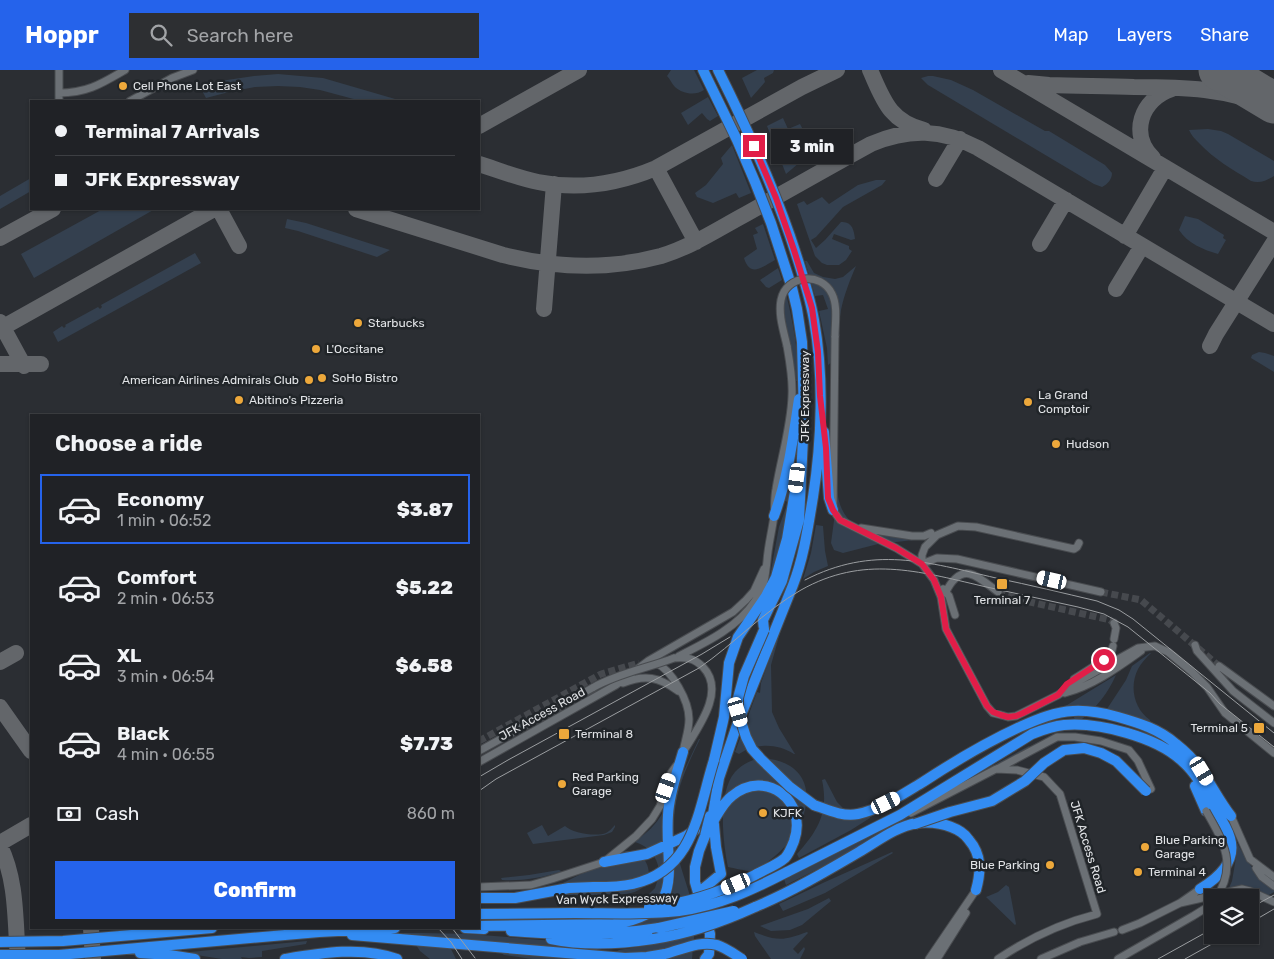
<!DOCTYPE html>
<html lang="en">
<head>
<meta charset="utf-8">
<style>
  :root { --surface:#202226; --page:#2d2f32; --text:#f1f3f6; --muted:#a2a4a7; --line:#3d3f43; --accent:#2563eb }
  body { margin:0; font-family:Rubik,sans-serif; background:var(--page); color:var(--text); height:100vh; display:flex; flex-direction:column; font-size:19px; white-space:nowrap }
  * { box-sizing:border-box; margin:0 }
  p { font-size:16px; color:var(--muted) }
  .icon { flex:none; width:28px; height:28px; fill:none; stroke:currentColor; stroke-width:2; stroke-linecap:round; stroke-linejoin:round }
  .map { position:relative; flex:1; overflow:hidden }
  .side { position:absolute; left:30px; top:344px; width:450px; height:515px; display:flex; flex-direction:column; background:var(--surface); border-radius:0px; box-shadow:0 1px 4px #0004,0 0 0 1px var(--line) }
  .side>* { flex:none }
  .hud { position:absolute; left:30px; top:30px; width:450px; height:110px; border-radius:0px; box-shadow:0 1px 4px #0004,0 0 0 1px var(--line); display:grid; align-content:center; height:110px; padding:0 25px; background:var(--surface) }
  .buttons { position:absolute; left:1204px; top:819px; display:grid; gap:10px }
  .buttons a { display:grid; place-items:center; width:55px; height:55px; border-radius:0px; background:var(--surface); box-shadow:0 1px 4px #0004,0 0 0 1px var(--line); font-size:25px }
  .end { position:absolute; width:22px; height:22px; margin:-11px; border:6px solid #e11d48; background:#fff; box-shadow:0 0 0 2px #fff }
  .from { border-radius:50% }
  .bubble { position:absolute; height:35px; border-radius:0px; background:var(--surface); box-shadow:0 1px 4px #0004,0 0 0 1px var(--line); font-size:16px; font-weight:800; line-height:35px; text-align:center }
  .car { position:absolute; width:15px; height:30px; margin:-15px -8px; border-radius:6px; box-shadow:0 0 4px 1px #0007; background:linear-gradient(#fff 24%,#345 0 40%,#fff 0 76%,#345 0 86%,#fff 0) }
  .hud b { display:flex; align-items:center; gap:18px; height:48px; font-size:19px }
  .hud b+b { border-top:1px solid var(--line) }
  .hud i { width:12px; height:12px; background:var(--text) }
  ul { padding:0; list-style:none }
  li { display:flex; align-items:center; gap:15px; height:70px; margin:0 10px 8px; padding:0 15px; border:2px solid transparent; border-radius:0px }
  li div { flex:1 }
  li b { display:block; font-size:19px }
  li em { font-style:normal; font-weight:800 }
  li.selected { border-color:var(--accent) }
  li>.icon { width:45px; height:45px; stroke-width:1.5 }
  h2 { padding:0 25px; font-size:22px; line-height:60px }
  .pay { display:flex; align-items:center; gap:12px; height:55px; padding:0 25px; font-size:19px }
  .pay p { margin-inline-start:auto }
  .button { display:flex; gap:10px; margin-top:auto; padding:10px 25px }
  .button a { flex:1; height:58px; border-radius:0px; background:var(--accent); color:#fff; font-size:20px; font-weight:800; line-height:58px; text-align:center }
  header { display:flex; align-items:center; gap:30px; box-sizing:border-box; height:70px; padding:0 25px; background:var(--accent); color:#fff }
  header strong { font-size:24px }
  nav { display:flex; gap:28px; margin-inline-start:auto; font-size:18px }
  .search { width:350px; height:45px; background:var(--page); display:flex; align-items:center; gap:12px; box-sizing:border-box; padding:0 18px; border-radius:0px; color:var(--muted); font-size:19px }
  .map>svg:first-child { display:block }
  .green { fill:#34404f }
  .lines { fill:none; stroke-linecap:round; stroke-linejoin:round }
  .taxiway { stroke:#63666a; stroke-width:16 }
  .runway { stroke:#63666a; stroke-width:41 }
  .minor-tunnel { stroke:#46494e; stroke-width:7; stroke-dasharray:7 3.5; stroke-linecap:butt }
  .minor-casing { stroke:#494c50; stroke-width:9 }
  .highway-casing { stroke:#494c50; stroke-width:12 }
  .minor { stroke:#6b7075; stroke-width:7 }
  .highway { stroke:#338cf3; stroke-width:10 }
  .tram { stroke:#9b9ea1; stroke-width:1 }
  .minor-bridge-casing { stroke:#494c50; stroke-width:9; stroke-linecap:butt }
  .highway-bridge-casing { stroke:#494c50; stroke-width:12; stroke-linecap:butt }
  .minor-bridge { stroke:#6b7075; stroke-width:7 }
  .highway-bridge { stroke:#338cf3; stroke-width:10 }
  .route { stroke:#e11d48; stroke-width:6 }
  .poi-dot { fill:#eda83b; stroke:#212529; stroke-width:2 }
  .labels { text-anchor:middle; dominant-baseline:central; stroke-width:5; stroke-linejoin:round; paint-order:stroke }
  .poi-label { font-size:12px; fill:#e1e3e6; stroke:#212529; text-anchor:start }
  .street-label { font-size:12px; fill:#e1e3e6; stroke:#212529 }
</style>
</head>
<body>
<header>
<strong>Hoppr</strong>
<div class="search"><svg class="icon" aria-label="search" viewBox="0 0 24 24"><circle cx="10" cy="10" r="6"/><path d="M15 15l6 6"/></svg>Search here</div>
<nav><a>Map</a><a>Layers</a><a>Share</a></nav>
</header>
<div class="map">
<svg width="1274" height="889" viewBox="0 0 1274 889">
  <rect width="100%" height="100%" fill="#2b2e33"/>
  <path class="green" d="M671 0H694L704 20C695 26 683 24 675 17 672 14 670 9 667 6Z
    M757 0H774L773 3 764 8 765 12 751 28 742 8Z
    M278 4 323 8 402 31H361L320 20 300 17 278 16 255 17 229 22 206 28 200 17 227 10 254 6Z
    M928 6H933L951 10 973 20 1045 61H1049L1105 95 1112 103C1112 109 1108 114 1102 117L1094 114 928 15 921 8Z
    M708 27 718 46 710 51 707 49 702 43 688 55 681 43Z
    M783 48 788 59 800 54 810 73 795 84 799 93 786 104 767 56Z
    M1189 60 1208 59 1221 61 1228 64 1274 91V106C1267 110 1260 114 1251 111 1232 99 1215 90 1199 73 1195 69 1191 65 1189 60Z
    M732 75 751 123 739 128 736 123 713 133 697 127 695 123 706 115 723 94 721 88Z
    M31 108V121L0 139V126Z
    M876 110H886L882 115 843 137 816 167 811 170 816 178 825 170 841 152C852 151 854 160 855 169L851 170 834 164 832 169 849 176V179L852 181 846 190 839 195H827L822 193 815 186 797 134 804 131 807 135 822 127 829 134 858 115Z
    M103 139H155L34 208 21 184Z
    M1185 146 1198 149 1224 165 1223 168 1226 170 1218 184C1204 180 1187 173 1179 160Z
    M287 149 306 153 390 180 377 187 298 161 285 158Z
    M763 154 775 190C762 197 750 208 744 188L757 179 753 165 758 163 755 158Z
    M195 183 201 193 58 272 53 262 62 256 64 258 66 256 65 255 98 237 100 239 102 237 101 235Z
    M805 191H807L814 203 823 207 835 209 843 207 856 196C850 210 844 225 841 240 837 261 840 283 838 304L839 267H833L832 292 828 295 827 278 819 241 828 239 823 225 815 226Z
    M778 198 782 210 769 218 766 217 760 210Z
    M784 215C791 245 800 280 797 311H796L791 277 785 278 776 235 779 223Z
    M1259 282 1265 283 1274 286V302L1251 288 1252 285Z
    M797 376 791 433 776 505 769 511 779 457 788 432 785 431Z
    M837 419C841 468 883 464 921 468L914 470 878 474 843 483 834 480 831 473 836 436Z
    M816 455 823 456 825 481 828 496 814 502 803 509 811 483Z
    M781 556H782L771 595 772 642 779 658 795 684H794C777 673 756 673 739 684L735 682 757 622 760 623 761 613Z
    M1150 583H1151C1146 588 1141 593 1138 599 1129 617 1134 639 1150 650V653L1105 642 1126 610 1132 596Z
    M1116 605C1108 623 1097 637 1082 649H1075C1072 643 1065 642 1059 640Z
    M699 669H700C685 700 673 725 674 761 675 789 689 815 694 843 696 857 693 875 692 889H606L619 880 662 873 659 854 622 859 648 850 656 846 672 823 675 807 672 759 674 732 677 720 682 705Z
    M1029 676 1031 679 818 799 786 815 784 809Z
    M762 688C829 693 811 761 770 790 766 793 760 799 754 801 749 802 734 798 728 797 723 772 717 723 735 702 742 694 751 690 762 688Z
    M825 709 837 732 846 741 870 746V748L851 760 799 788 797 784C818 761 829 742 822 710Z
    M663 742H664L665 795 659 800C657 786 648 776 635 772V771C647 763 656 755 663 742Z
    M542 755 548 766 565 756C572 763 596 767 606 763 610 761 612 758 615 755V757L612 762 604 765 533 774 527 763Z
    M1235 769C1245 788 1256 806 1274 820V822L1267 826C1252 817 1246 814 1229 818L1232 811 1237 782Z
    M626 781C640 781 649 791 649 805L635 810 576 814H561L591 799 615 784Z
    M892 782 893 783 825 823 783 841 779 834 825 812Z
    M559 800 561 801 560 802C541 808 522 811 502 810L501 808 529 805Z
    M666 804V808L657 831 646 832V827L655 818 658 809Z
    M1006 815 1009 817 1016 854 1015 855 986 827 998 822Z
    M644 816C633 827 617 824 603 824V825H557V821L632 819Z
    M829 828 831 831 802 855 790 860 771 861 760 856 808 839Z
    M754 862C778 871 783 871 807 862L808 863 793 879 798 884 804 877 805 879 800 889H771L755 866Z
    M404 863H419L469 864 604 875 595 879 585 889H532L504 885 501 883 502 874 405 865Z
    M307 871 306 874 262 881V887L249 888 241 887 242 889H222L190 884 189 883 190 882Z
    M416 875 450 877 456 889H430L420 881Z"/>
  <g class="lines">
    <path class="taxiway" d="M870 0C883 29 889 51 924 60
      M1001 0 1274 162
      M1028 13 1049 15C1078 16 1106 16 1134 17 1184 17 1226 18 1274 38
      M479 56 579 0
      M1153 88C1129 64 1141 29 1172 19
      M479 94C498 100 518 108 538 112 578 120 618 114 656 98L802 17 837 0
      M656 98 696 172
      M936 109 960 69
      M219 139 239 176
      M356 139 503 185C555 198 609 200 661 186 691 177 718 159 746 144 787 121 829 97 871 74 909 58 942 59 978 78L1274 254
      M1125 166 1165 98
      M0 168 53 139
      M1040 174 1066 130
      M1116 219 1142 176
      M544 239 554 114
      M0 252 24 296
      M0 259 214 139
      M1210 276 1216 264 1274 172
      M0 294H41
      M0 592 16 583
      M0 637 31 681
      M0 773 31 755
      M0 776C17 810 15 851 18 889
      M91 858 93 889"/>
    <path class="runway" d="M1219 0 1274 33"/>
    <path class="minor-tunnel" d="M998 522 1017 529 1110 550 1114 553
      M1101 522 1141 530 1219 596
      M479 671 601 604 639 593"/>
    <defs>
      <path id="minor" d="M59 23C87 23 101 14 125 0
        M59 31V0
        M130 31 172 8 193 0
        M835 266 833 440 840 450 896 478 922 494 934 510 941 527 946 559 987 636 993 643 1001 645 1008 647 1016 646 1058 625 1079 611 1138 578 1155 576 1168 582 1191 601 1207 617 1225 643 1274 683
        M861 458 912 466H924L931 463
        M922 494V485L925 477 937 465 958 456 976 457 1074 479 1077 477 1079 473
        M922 494 937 488 957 489 1101 522
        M943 519 949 526 955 545
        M946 522C950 513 959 501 970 504 979 506 991 517 998 522
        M1114 553 1116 558 1114 569
        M1195 575 1197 581 1233 621 1274 653
        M679 586C707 572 738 557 755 531 765 516 765 508 767 491 768 476 772 461 774 446 775 437 774 428 776 419 781 388 791 357 792 326 793 309 790 293 787 276
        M674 588C686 587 694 588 703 597 727 622 696 660 682 684
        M656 593C672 600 689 631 689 649 689 659 686 668 684 677
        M1219 596 1274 636
        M1074 609 1107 588 1111 584 1113 576
        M623 613C645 604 659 607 678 621
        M1065 623C1094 615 1117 598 1141 581
        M479 681 594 617
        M479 692 616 615 648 591 733 542 746 530 754 521 764 499
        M997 699 1057 667H1075L1101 671 1129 680 1138 691 1151 719
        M911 743 996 699 1017 700 1044 707 1060 724 1097 844C1062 853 1029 868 998 889
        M1231 746 1250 789 1274 807
        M1256 798 1262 807 1274 816
        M479 817 531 815 552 809 604 792 636 766 652 749 660 736 671 703 676 696
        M1180 833 1242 819 1250 821 1274 832
        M1122 860 1140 853 1180 833 1200 819
        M929 889 976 820
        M937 889 966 843
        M1041 889 1080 872 1114 862
        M1118 889 1193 846 1206 838 1212 832"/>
      <path id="highway" d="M703 0 737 70 755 112 771 153 792 218 797 239 802 272 804 348 799 450 782 511 763 550 764 560
        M824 362 829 428 833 440
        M774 446C788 408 793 368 799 329
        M714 690 724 647 729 593 738 567 766 526 776 507 787 469 795 421
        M1195 716 1206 741
        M814 735C828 740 843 747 858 744 881 739 903 724 923 712 955 691 987 672 1022 656 1038 649 1055 642 1073 641 1089 640 1103 643 1118 647 1139 653 1159 659 1176 674 1186 682 1195 691 1202 701 1212 716 1220 732 1231 746
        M714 750C719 742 724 732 732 726 766 698 808 731 794 771 792 776 789 784 785 788 777 795 764 800 755 805
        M604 792 647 784 686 766 695 760
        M787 802 900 745 1032 664C1042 660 1053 656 1064 655 1099 652 1157 667 1182 691 1197 704 1205 721 1214 738 1220 747 1227 757 1230 768 1237 792 1218 808 1200 819
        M698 823 721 804 716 777 713 744 719 708 737 655 793 515C804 487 808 457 813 427 822 370 824 306 814 250 809 222 799 193 790 166 770 109 745 54 718 0
        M479 828H515L569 818 594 817
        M755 837C791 822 825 802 859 782 878 771 895 757 917 753 931 751 949 754 961 762 964 764 967 767 969 770 982 785 981 802 976 820
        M479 844 575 843
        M479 856 614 854C689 843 664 798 668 745 669 724 677 703 683 682
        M465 858 484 859
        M511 861C561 865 609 866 659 858
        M352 865 625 888 647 887 665 884
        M551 869C584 876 620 874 653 869
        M0 872 63 871 212 858
        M140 883 169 885 195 889
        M0 885H59L319 862 395 858
        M285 889C321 883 362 876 397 889
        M705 889 709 884 710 864 695 812V797L699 781 705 766 710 746"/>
    </defs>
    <use href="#minor" class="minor-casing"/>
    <use href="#highway" class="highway-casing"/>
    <use href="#minor" class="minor"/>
    <use href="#highway" class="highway"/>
    <path class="tram" d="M805 510C873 475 927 492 996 508 1030 515 1063 523 1097 531L1119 540 1133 549 1274 663
      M479 707 508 690 702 584 730 567
      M479 721 496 709 699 598C734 574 764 541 801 520 863 485 918 501 982 516 1014 523 1046 530 1078 537L1104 544 1128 557 1210 623 1220 634 1274 677
      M1250 838 1274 825
      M1250 853 1274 839
      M438 858 451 872 462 889
      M452 858 475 888
      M1158 889 1212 859
      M1185 889 1228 865"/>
    <defs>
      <path id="minor-bridge" d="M787 276C784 262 778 245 781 230 786 205 821 201 832 224 838 236 835 253 835 266
        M594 617C619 603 648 598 674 588
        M1206 741C1223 771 1238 795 1216 828"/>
      <path id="highway-bridge" d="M764 560 744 606 738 628V642L746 667 752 679 761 689 790 717 814 735
        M915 754 950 742 992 731 1025 711 1044 693 1064 680 1084 678 1101 683 1116 691 1146 721
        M594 817C607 817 620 817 633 814 695 800 698 740 714 690
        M649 837C657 835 665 835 672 834 701 829 729 818 755 805
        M575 843C610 843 645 845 679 841 718 836 752 820 787 802
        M659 858 734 841
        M653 869C689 864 722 852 755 837
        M665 884C681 880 700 870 717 875 726 878 734 884 742 889"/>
    </defs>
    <use href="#minor-bridge" class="minor-bridge-casing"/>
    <use href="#highway-bridge" class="highway-bridge-casing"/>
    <use href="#minor-bridge" class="minor-bridge"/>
    <use href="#highway-bridge" class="highway-bridge"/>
  </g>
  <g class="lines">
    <path class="route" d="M754 76 776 128 794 180 812 238 818 282 820 326 826 378 828 428 833 440 840 450 896 478 922 494 934 510 941 527 946 559 987 636 993 642 1001 645 1008 647 1016 646 1023 643 1058 625 1067 614 1104 590"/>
  </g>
  <g class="poi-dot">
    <circle cx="123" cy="16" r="5"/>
    <circle cx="358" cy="253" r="5"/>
    <circle cx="316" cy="279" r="5"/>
    <circle cx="322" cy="308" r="5"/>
    <circle cx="309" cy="310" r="5"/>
    <circle cx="239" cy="330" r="5"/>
    <circle cx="1028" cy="332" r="5"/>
    <circle cx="1056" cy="374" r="5"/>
    <rect x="996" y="508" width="12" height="12" rx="2.5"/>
    <rect x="1253" y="652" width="12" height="12" rx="2.5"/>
    <rect x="558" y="658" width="12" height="12" rx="2.5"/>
    <circle cx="562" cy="714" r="5"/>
    <circle cx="763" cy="743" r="5"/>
    <circle cx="1145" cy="777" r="5"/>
    <circle cx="1050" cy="795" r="5"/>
    <circle cx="1138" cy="802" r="5"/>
  </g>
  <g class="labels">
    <g class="poi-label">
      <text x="133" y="16">Cell Phone Lot East</text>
      <text x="368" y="253">Starbucks</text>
      <text x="326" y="279">L'Occitane</text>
      <text x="332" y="308">SoHo Bistro</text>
      <text x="299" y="310" text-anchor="end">American Airlines Admirals Club</text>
      <text x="1038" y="325">La Grand<tspan x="1038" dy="14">Comptoir</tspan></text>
      <text x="249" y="330">Abitino's Pizzeria</text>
      <text x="1066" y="374">Hudson</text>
      <text x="1002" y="530" text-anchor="middle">Terminal 7</text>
      <text x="1248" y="658" text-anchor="end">Terminal 5</text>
      <text x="575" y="664">Terminal 8</text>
      <text x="572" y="707">Red Parking<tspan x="572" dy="14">Garage</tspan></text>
      <text x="773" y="743">KJFK</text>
      <text x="1155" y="770">Blue Parking<tspan x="1155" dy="14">Garage</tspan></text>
      <text x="1040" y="795" text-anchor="end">Blue Parking</text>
      <text x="1148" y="802">Terminal 4</text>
    </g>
    <g class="street-label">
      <text transform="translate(805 326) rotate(-90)">JFK Expressway</text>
      <text transform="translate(542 644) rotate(-29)">JFK Access Road</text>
      <text transform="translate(1088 777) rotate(73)">JFK Access Road</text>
      <text transform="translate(617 829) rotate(-1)">Van Wyck Expressway</text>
    </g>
  </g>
</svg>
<div class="buttons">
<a><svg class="icon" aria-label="layers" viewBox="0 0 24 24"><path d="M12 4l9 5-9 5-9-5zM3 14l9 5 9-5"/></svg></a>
</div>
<i class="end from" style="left:1104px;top:590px"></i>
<i class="end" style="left:754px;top:76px"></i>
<div class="bubble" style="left:771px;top:59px;width:82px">3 min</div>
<i class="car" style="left:797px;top:408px;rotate:187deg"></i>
<i class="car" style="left:1052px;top:510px;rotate:283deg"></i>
<i class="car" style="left:738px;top:642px;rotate:163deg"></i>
<i class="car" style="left:1202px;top:701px;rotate:149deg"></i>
<i class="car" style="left:666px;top:718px;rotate:19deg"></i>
<i class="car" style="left:886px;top:733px;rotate:64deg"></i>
<i class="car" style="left:736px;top:814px;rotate:247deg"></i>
<div class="hud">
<b><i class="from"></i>Terminal 7 Arrivals</b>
<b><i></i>JFK Expressway</b>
</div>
<section class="side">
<h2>Choose a ride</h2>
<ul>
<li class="selected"><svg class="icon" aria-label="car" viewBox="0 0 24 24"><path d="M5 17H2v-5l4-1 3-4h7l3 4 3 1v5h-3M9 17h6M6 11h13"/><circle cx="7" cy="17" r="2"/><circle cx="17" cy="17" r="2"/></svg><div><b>Economy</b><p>1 min · 06:52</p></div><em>$3.87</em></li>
<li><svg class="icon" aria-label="car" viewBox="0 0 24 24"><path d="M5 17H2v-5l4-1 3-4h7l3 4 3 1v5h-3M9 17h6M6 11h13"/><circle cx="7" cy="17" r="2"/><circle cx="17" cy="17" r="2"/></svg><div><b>Comfort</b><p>2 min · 06:53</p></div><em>$5.22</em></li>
<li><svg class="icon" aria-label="car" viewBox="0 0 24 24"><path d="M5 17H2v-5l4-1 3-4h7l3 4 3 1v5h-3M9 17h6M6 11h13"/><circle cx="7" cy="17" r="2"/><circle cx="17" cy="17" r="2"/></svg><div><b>XL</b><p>3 min · 06:54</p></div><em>$6.58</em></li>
<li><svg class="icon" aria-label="car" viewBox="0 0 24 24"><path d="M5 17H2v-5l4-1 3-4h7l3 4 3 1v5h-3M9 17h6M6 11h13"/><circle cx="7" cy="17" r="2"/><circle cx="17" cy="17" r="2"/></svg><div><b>Black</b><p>4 min · 06:55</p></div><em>$7.73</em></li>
</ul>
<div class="pay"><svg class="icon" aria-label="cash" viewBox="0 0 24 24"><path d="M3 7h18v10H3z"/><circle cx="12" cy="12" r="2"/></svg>Cash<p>860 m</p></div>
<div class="button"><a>Confirm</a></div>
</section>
</div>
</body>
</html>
